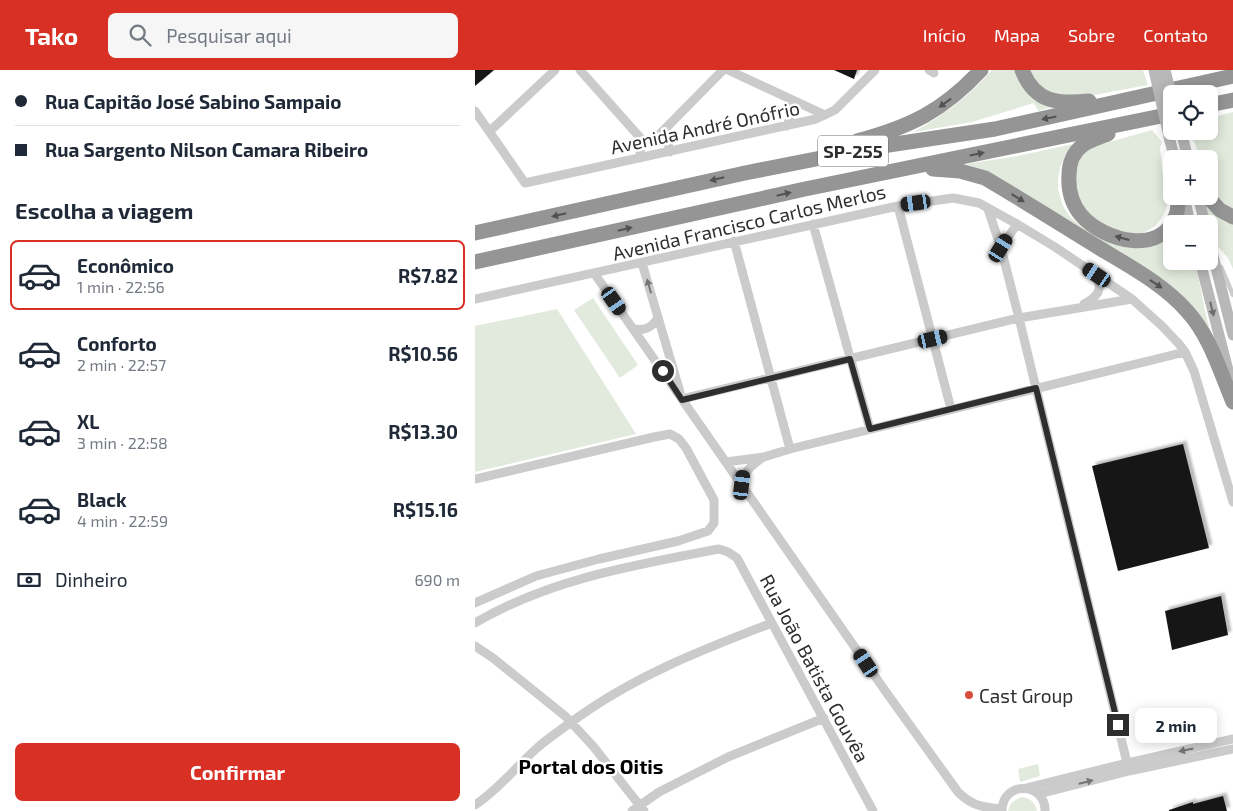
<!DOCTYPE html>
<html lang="pt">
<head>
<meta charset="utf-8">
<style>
  :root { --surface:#fff; --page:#f6f6f7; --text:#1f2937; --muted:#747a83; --line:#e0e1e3; --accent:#d93025 }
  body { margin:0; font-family:"Exo 2",sans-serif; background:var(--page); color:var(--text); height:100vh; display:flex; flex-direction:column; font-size:19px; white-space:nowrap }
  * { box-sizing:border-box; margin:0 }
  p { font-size:16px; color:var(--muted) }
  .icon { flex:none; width:28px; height:28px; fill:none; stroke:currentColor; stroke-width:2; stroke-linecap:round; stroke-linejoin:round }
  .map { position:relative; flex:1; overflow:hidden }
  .side { display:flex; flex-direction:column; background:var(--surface); width:475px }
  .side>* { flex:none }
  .hud { display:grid; align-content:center; height:110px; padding:0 15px; background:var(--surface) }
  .fabs { position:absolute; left:688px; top:15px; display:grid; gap:10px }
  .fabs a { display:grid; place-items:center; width:55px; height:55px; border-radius:8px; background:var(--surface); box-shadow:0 2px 12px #0003; font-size:25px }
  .end { position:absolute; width:22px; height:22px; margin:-11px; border:6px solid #2e2e2e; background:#fff; box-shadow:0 0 0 2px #fff }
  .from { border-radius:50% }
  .bubble { position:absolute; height:35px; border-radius:8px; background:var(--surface); box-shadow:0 2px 12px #0003; font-size:16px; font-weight:700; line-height:35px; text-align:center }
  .car { position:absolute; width:15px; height:30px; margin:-15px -8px; border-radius:6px; box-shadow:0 0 4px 1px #0007; background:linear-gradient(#222 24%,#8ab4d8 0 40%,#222 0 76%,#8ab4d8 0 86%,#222 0) }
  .hud b { display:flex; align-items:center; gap:18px; height:48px; font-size:19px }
  .hud b+b { border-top:1px solid var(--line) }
  .hud i { width:12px; height:12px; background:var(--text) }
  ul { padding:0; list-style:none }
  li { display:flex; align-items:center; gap:15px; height:70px; margin:0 10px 8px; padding:0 5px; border:2px solid transparent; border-radius:8px }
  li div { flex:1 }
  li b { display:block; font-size:19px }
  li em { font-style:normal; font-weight:700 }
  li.on { border-color:var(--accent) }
  li>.icon { width:45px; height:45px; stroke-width:1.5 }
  h2 { padding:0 15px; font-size:22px; line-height:60px }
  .pay { display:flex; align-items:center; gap:12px; height:55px; padding:0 15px; font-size:19px }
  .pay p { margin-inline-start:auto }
  .action { display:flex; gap:10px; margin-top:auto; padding:10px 15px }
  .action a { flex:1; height:58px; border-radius:8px; background:var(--accent); color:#fff; font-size:20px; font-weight:700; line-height:58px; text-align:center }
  header { display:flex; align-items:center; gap:30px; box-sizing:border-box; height:70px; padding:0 25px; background:var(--accent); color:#fff }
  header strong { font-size:24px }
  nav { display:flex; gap:28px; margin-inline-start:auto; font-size:18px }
  .search { width:350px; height:45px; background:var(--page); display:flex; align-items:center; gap:12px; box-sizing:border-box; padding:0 18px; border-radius:8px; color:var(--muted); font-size:19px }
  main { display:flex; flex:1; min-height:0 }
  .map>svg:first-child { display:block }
  .green { fill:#e1eadc }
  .building { fill:#151515; filter:url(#shadow) }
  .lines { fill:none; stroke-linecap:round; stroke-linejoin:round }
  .service { stroke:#cbcbcb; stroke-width:4.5 }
  .minor { stroke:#cbcbcb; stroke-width:9 }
  .secondary { stroke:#b8b8b8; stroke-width:11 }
  .motorway { stroke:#959595; stroke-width:15 }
  .secondary-bridge { stroke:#b8b8b8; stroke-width:11 }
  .oneway { fill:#525252 }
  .oneway2 { fill:#757575 }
  .oneway3 { fill:#6c6c6c }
  .route { stroke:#2e2e2e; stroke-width:6 }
  .poi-dot { fill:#d94d3b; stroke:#fff; stroke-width:2 }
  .labels { text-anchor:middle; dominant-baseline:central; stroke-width:5; stroke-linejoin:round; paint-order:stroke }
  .shield { fill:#fff; stroke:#6d6d6d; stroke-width:1 }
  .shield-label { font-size:18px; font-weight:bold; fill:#2e2e2e }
  .street-label { font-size:19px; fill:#2e2e2e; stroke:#fff }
  .poi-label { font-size:19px; fill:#2e2e2e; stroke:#fff; text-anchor:start }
  .neighbourhood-label { font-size:20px; font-weight:bold; fill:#000; stroke:#fff }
</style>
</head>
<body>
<header>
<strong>Tako</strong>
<div class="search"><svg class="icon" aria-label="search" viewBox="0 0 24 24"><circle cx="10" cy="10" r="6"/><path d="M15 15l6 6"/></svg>Pesquisar aqui</div>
<nav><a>Início</a><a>Mapa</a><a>Sobre</a><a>Contato</a></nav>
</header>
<main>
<section class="side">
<div class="hud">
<b><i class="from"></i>Rua Capitão José Sabino Sampaio</b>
<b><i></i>Rua Sargento Nilson Camara Ribeiro</b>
</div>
<h2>Escolha a viagem</h2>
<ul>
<li class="on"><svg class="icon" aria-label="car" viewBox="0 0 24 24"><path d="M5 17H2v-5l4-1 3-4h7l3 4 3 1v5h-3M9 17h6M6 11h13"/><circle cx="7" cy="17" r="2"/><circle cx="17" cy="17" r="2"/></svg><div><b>Econômico</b><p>1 min · 22:56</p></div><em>R$7.82</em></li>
<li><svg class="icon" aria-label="car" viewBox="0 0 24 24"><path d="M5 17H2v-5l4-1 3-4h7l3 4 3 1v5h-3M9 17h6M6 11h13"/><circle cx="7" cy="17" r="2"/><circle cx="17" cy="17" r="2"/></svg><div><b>Conforto</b><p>2 min · 22:57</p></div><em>R$10.56</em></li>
<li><svg class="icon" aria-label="car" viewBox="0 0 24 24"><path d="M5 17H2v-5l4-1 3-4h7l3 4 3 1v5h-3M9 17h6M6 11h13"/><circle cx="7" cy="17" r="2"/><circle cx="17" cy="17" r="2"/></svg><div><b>XL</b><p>3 min · 22:58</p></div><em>R$13.30</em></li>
<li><svg class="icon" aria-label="car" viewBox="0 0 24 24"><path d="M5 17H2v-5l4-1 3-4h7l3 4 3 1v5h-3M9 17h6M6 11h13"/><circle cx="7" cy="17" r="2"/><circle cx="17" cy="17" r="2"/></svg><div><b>Black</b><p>4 min · 22:59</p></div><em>R$15.16</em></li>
</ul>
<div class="pay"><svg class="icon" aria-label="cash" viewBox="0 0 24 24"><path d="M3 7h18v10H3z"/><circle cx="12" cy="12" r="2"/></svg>Dinheiro<p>690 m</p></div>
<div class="action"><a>Confirmar</a></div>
</section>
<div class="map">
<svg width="758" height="741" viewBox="0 0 758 741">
  <defs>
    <filter id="shadow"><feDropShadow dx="3.5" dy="-3.5" stdDeviation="1" flood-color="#0004"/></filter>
  </defs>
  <rect width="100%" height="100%" fill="#fff"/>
  <path class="green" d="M517 0H541L577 37 563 41 559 33 497 52 439 62C469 45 494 26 517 0Z
    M551 0H668L673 15 592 30 572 25Z
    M758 42V143L734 119V89H724L720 73 713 61H734V48Z
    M677 60 687 72 685 78 689 116 694 120C695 149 673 171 643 164 632 161 616 147 606 141L599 104 609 79Z
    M598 74 590 85 585 98 583 109V120L588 136 596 148 608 157 675 173 705 134 710 154H696V191H720L731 245 745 296 716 241 512 101 491 94 537 87Z
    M728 129 758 152V199L753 188 739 172Z
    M118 228 163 295 145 308 99 240Z
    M82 239 161 364 0 402V256Z
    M563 694 565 706 545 712 543 699Z
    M546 727C555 728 560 732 562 741H533L536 733Z"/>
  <path class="building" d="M0 0H19L0 16Z
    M359 0H382L379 9Z
    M708 374 734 478 643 501 617 396Z
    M746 526 753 565 697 580 690 541Z
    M748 726 752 741H694V740L718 732V734Z"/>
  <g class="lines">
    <path class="service" d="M746 197 758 225"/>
    <path class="minor" d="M105 0 169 72
      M253 0 350 45
      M454 0 459 3
      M0 41 50 113 341 49 360 40 400 0
      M312 56C317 45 316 39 313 28
      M15 61 80 0
      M180 69 248 0
      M165 88C162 69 186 64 193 74 194 76 194 79 195 82
      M423 136 476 339
      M513 139 526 178 544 248 654 701
      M338 154 395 359
      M259 171 315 379
      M526 178 542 154
      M167 193 205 322
      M119 203 411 622 483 722C497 736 507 737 527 739
      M0 229 423 136 478 128 504 133 542 154 580 177 657 229 687 256 704 274 710 282 719 301 758 432
      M609 234C622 227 628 221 622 205
      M158 259C170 261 176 258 183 248
      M207 329 544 248 657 229
      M251 392 289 387 315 379 710 282
      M0 409 179 367 195 364 204 369 211 378 239 430V453L233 461 203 471 124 489 61 506 0 533
      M267 415C269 401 276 396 287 388
      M0 553C74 509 160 495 244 479L253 482 262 488 398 741
      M0 576 18 588 90 646 118 676 169 741
      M551 718 652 693 758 669
      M564 724 654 701 758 679
      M0 735C23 720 41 697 62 678 72 669 84 661 95 653 157 607 226 580 297 553
      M157 741 184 722 253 687 349 648
      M527 741C527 710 571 712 570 741"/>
    <path class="secondary" d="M706 61 713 89
      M695 71 700 89
      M709 126 715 154
      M723 126 730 154
      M734 170 758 265
      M725 191 755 308"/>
    <path class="motorway" d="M547 0C560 33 583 34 614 31
      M734 35 758 30
      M633 64C625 67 615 70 608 75 598 82 594 94 594 105 593 120 596 133 606 145 629 172 689 187 702 142 703 137 703 131 703 126
      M382 71C435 57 468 41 506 0
      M458 99 485 101 510 108C549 131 587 155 626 179 656 197 689 215 712 241 735 266 745 301 758 332
      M732 126 745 140 758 147
      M0 163 270 103 407 76 520 59 758 6
      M0 192 330 119 696 44"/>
    <path class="secondary-bridge" d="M679 0 695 71
      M690 0 696 24"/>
  </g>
  <defs><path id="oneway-solid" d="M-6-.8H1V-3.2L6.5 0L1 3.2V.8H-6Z" transform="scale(1.25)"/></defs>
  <g class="oneway">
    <use href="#oneway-solid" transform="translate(470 33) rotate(144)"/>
    <use href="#oneway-solid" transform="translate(574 48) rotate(169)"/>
    <use href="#oneway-solid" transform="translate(502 84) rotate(-12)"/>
    <use href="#oneway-solid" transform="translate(242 109) rotate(167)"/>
    <use href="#oneway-solid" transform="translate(309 124) rotate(-13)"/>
    <use href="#oneway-solid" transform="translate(543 128) rotate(31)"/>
    <use href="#oneway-solid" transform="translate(84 145) rotate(167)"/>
    <use href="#oneway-solid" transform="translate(150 159) rotate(-13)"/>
    <use href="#oneway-solid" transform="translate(647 168) rotate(-165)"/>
    <use href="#oneway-solid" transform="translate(681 214) rotate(34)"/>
  </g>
  <g class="oneway2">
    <use href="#oneway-solid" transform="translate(174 216) rotate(-106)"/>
    <use href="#oneway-solid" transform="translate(711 680) rotate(168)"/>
    <use href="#oneway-solid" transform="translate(611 712) rotate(-14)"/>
  </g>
  <use class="oneway3" href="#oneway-solid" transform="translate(737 239) rotate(76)"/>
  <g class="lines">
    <path class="route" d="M188 301 207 330 375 289 395 359 561 318 643 655"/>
  </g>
  <circle class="poi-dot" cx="494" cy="625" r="5"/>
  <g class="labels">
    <rect class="shield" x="343" y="65.5" width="70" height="31" rx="4"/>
    <g class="shield-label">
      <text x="378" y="81">SP-255</text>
    </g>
    <g class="street-label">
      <text transform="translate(230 57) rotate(-12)">Avenida André Onófrio</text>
      <text transform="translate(274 152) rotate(-13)">Avenida Francisco Carlos Merlos</text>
      <text transform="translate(340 598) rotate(62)">Rua João Batista Gouvêa</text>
    </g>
    <g class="poi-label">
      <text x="504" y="625">Cast Group</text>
    </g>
    <g class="neighbourhood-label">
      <text x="116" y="696">Portal dos Oitis</text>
    </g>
  </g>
</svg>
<div class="fabs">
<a><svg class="icon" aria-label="locate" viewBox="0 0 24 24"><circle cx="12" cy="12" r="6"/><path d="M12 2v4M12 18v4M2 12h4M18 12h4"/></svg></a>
<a>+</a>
<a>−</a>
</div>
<i class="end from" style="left:188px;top:301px"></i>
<i class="end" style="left:643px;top:655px"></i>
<div class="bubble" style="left:660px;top:638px;width:82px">2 min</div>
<i class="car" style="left:441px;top:133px;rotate:262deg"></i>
<i class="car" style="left:526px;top:178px;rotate:32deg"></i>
<i class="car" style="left:622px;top:205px;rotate:304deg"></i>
<i class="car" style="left:139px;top:231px;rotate:145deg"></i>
<i class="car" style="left:458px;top:269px;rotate:77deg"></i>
<i class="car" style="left:267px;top:415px;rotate:7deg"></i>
<i class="car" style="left:391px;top:593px;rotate:326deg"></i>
</div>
</main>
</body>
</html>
